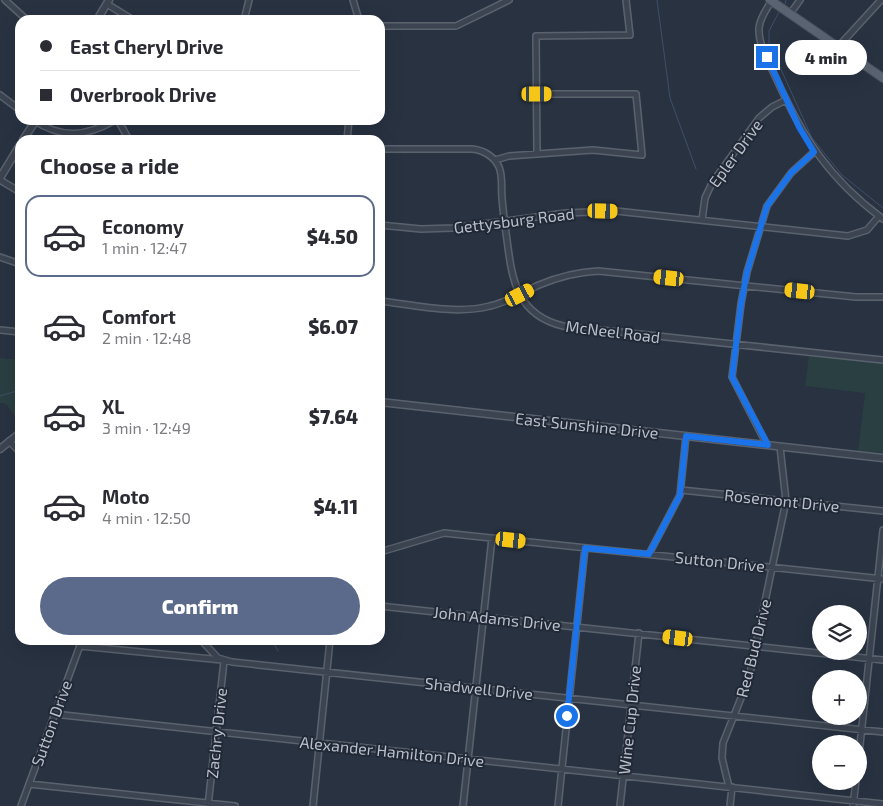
<!DOCTYPE html>
<html lang="en">
<head>
<meta charset="utf-8">
<style>
  :root { --surface:#fff; --page:#f7f7f7; --text:#2b2b33; --muted:#7c7c81; --line:#e1e1e2; --accent:#5b6a8a }
  body { margin:0; font-family:"Exo 2",sans-serif; background:var(--page); color:var(--text); height:100vh; display:flex; flex-direction:column; font-size:19px; white-space:nowrap }
  * { box-sizing:border-box; margin:0 }
  p { font-size:16px; color:var(--muted) }
  .icon { flex:none; width:28px; height:28px; fill:none; stroke:currentColor; stroke-width:2; stroke-linecap:round; stroke-linejoin:round }
  .map { position:relative; flex:1; overflow:hidden }
  .sheet { position:absolute; left:15px; top:135px; width:370px; height:510px; display:flex; flex-direction:column; background:var(--surface); border-radius:15px; box-shadow:0 5px 20px #0002 }
  .sheet>* { flex:none }
  .hud { position:absolute; left:15px; top:15px; width:370px; height:110px; border-radius:15px; box-shadow:0 5px 20px #0002; display:grid; align-content:center; height:110px; padding:0 25px; background:var(--surface) }
  .controls { position:absolute; left:812px; top:605px; display:grid; gap:10px }
  .controls a { display:grid; place-items:center; width:55px; height:55px; border-radius:50%; background:var(--surface); box-shadow:0 5px 20px #0002; font-size:25px }
  .end { position:absolute; width:22px; height:22px; margin:-11px; border:6px solid #1a73e8; background:#fff; box-shadow:0 0 0 2px #fff }
  .from { border-radius:50% }
  .bubble { position:absolute; height:35px; border-radius:18px; background:var(--surface); box-shadow:0 5px 20px #0002; font-size:16px; font-weight:800; line-height:35px; text-align:center }
  .car { position:absolute; width:15px; height:30px; margin:-15px -8px; border-radius:6px; box-shadow:0 0 4px 1px #0007; background:linear-gradient(#f5c518 24%,#345 0 40%,#f5c518 0 76%,#345 0 86%,#f5c518 0) }
  .hud b { display:flex; align-items:center; gap:18px; height:48px; font-size:19px }
  .hud b+b { border-top:1px solid var(--line) }
  .hud i { width:12px; height:12px; background:var(--text) }
  ul { padding:0; list-style:none }
  li { display:flex; align-items:center; gap:15px; height:82px; margin:0 10px 8px; padding:0 15px; border:2px solid transparent; border-radius:15px }
  li div { flex:1 }
  li b { display:block; font-size:19px }
  li em { font-style:normal; font-weight:800 }
  li.selected { border-color:var(--accent) }
  li>.icon { width:45px; height:45px; stroke-width:1.5 }
  h2 { padding:0 25px; font-size:22px; line-height:60px }
  .action { display:flex; gap:10px; margin-top:auto; padding:10px 25px }
  .action a { flex:1; height:58px; border-radius:30px; background:var(--accent); color:#fff; font-size:20px; font-weight:800; line-height:58px; text-align:center }
  .map>svg:first-child { display:block }
  .green { fill:#2a3f42 }
  .lines { fill:none; stroke-linecap:round; stroke-linejoin:round }
  .stream { stroke:#3f4f69; stroke-width:1 }
  .minor-casing { stroke:#5a626e; stroke-width:8 }
  .tertiary-casing { stroke:#5a626e; stroke-width:9 }
  .primary-casing { stroke:#464d5a; stroke-width:10 }
  .minor { stroke:#3c4451; stroke-width:5 }
  .tertiary { stroke:#3c4451; stroke-width:6 }
  .primary { stroke:#5a6371; stroke-width:8 }
  .route { stroke:#1a73e8; stroke-width:6 }
  .labels { text-anchor:middle; dominant-baseline:central; stroke-width:4; stroke-linejoin:round; paint-order:stroke }
  .street-label { font-size:16px; fill:#b9bfcb; stroke:#212936 }
</style>
</head>
<body>
<div class="map">
<svg width="883" height="806" viewBox="0 0 883 806">
  <rect width="100%" height="100%" fill="#283241"/>
  <path class="green" d="M809 355 883 363V453L858 451 865 393 805 386Z
    M0 358 20 360V422L6 404 0 403Z"/>
  <g class="lines">
    <path class="stream" d="M657 0 670 98 696 169
      M785 4 786 0
      M779 12 769 31V43L812 138 842 175 883 208
      M0 396 20 390
      M272 640 278 651"/>
    <defs>
      <path id="minor" d="M5 0 27 20
        M353 0 359 20
        M772 0C767 9 760 17 759 28 758 45 769 62 776 78 803 138 829 179 883 219
        M107 4 133 20
        M790 14 800 0
        M244 20 249 0
        M380 26H456L509 0
        M838 47 881 0
        M0 95 20 110
        M33 120C62 139 86 137 115 120
        M118 120 129 140
        M275 140H288
        M347 140 349 120
        M380 149H472C483 150 494 156 499 167 503 176 501 188 502 198 503 212 505 226 507 240 512 280 517 315 563 326L883 360
        M537 154 536 36 630 35 626 0
        M495 160 509 156 593 150 642 155 636 94H537
        M0 180 20 192
        M702 220 705 198 712 183 759 118 772 107 786 100
        M380 225 421 229 453 228 566 213 616 211 848 236 867 230 879 216
        M0 257 20 264
        M380 301C415 305 456 315 490 306 508 302 523 292 539 285 558 277 578 272 598 271L856 297H883
        M0 330 20 332
        M9 441 20 452
        M767 445 732 377 741 304 747 272 767 206 791 173 814 152
        M681 490 883 511
        M380 552 444 533 883 579
        M649 554 680 495 686 436
        M380 606 883 660
        M201 640 218 658 232 662 883 732
        M80 646 222 660
        M54 714 883 804
        M859 754 883 530
        M29 784 235 806
        M729 787 722 758 723 743 749 678 786 501 780 447
        M21 806 82 640
        M208 806 224 661
        M313 806 330 640
        M463 806 492 538
        M558 806 585 548
        M620 806 639 633
        M730 806 732 787
        M853 806 856 781"/>
      <path id="tertiary" d="M97 20 109 0
        M23 140 36 120
        M0 178 20 145
        M380 402 883 458
        M0 449 20 433"/>
      <path id="primary" d="M770 0 883 78"/>
    </defs>
    <use href="#minor" class="minor-casing"/>
    <use href="#tertiary" class="tertiary-casing"/>
    <use href="#primary" class="primary-casing"/>
    <use href="#minor" class="minor"/>
    <use href="#tertiary" class="tertiary"/>
    <use href="#primary" class="primary"/>
  </g>
  <g class="lines">
    <path class="route" d="M567 716 585 548 649 554 680 495 686 436 768 445 732 377 741 304 747 272 767 206 791 173 814 152 799 127 767 57"/>
  </g>
  <g class="labels">
    <g class="street-label">
      <text transform="translate(735 153) rotate(-54)">Epler Drive</text>
      <text transform="translate(514 220) rotate(-7)">Gettysburg Road</text>
      <text transform="translate(613 331) rotate(7)">McNeel Road</text>
      <text transform="translate(587 425) rotate(6)">East Sunshine Drive</text>
      <text transform="translate(782 500) rotate(6)">Rosemont Drive</text>
      <text transform="translate(720 561) rotate(6)">Sutton Drive</text>
      <text transform="translate(497 618) rotate(6)">John Adams Drive</text>
      <text transform="translate(753 648) rotate(-76)">Red Bud Drive</text>
      <text transform="translate(479 688) rotate(6)">Shadwell Drive</text>
      <text transform="translate(629 720) rotate(-84)">Wine Cup Drive</text>
      <text transform="translate(51 723) rotate(-70)">Sutton Drive</text>
      <text transform="translate(216 733) rotate(-84)">Zachry Drive</text>
      <text transform="translate(392 751) rotate(6)">Alexander Hamilton Drive</text>
    </g>
  </g>
</svg>
<div class="controls">
<a><svg class="icon" aria-label="layers" viewBox="0 0 24 24"><path d="M12 4l9 5-9 5-9-5zM3 14l9 5 9-5"/></svg></a>
<a>+</a>
<a>−</a>
</div>
<i class="end from" style="left:567px;top:716px"></i>
<i class="end" style="left:767px;top:57px"></i>
<div class="bubble" style="left:785px;top:40px;width:82px">4 min</div>
<i class="car" style="left:537px;top:94px;rotate:90deg"></i>
<i class="car" style="left:603px;top:211px;rotate:91deg"></i>
<i class="car" style="left:669px;top:278px;rotate:276deg"></i>
<i class="car" style="left:800px;top:291px;rotate:276deg"></i>
<i class="car" style="left:520px;top:295px;rotate:63deg"></i>
<i class="car" style="left:511px;top:540px;rotate:96deg"></i>
<i class="car" style="left:678px;top:638px;rotate:277deg"></i>
<div class="hud">
<b><i class="from"></i>East Cheryl Drive</b>
<b><i></i>Overbrook Drive</b>
</div>
<section class="sheet">
<h2>Choose a ride</h2>
<ul>
<li class="selected"><svg class="icon" aria-label="car" viewBox="0 0 24 24"><path d="M5 17H2v-5l4-1 3-4h7l3 4 3 1v5h-3M9 17h6M6 11h13"/><circle cx="7" cy="17" r="2"/><circle cx="17" cy="17" r="2"/></svg><div><b>Economy</b><p>1 min · 12:47</p></div><em>$4.50</em></li>
<li><svg class="icon" aria-label="car" viewBox="0 0 24 24"><path d="M5 17H2v-5l4-1 3-4h7l3 4 3 1v5h-3M9 17h6M6 11h13"/><circle cx="7" cy="17" r="2"/><circle cx="17" cy="17" r="2"/></svg><div><b>Comfort</b><p>2 min · 12:48</p></div><em>$6.07</em></li>
<li><svg class="icon" aria-label="car" viewBox="0 0 24 24"><path d="M5 17H2v-5l4-1 3-4h7l3 4 3 1v5h-3M9 17h6M6 11h13"/><circle cx="7" cy="17" r="2"/><circle cx="17" cy="17" r="2"/></svg><div><b>XL</b><p>3 min · 12:49</p></div><em>$7.64</em></li>
<li><svg class="icon" aria-label="car" viewBox="0 0 24 24"><path d="M5 17H2v-5l4-1 3-4h7l3 4 3 1v5h-3M9 17h6M6 11h13"/><circle cx="7" cy="17" r="2"/><circle cx="17" cy="17" r="2"/></svg><div><b>Moto</b><p>4 min · 12:50</p></div><em>$4.11</em></li>
</ul>
<div class="action"><a>Confirm</a></div>
</section>
</div>
</body>
</html>
